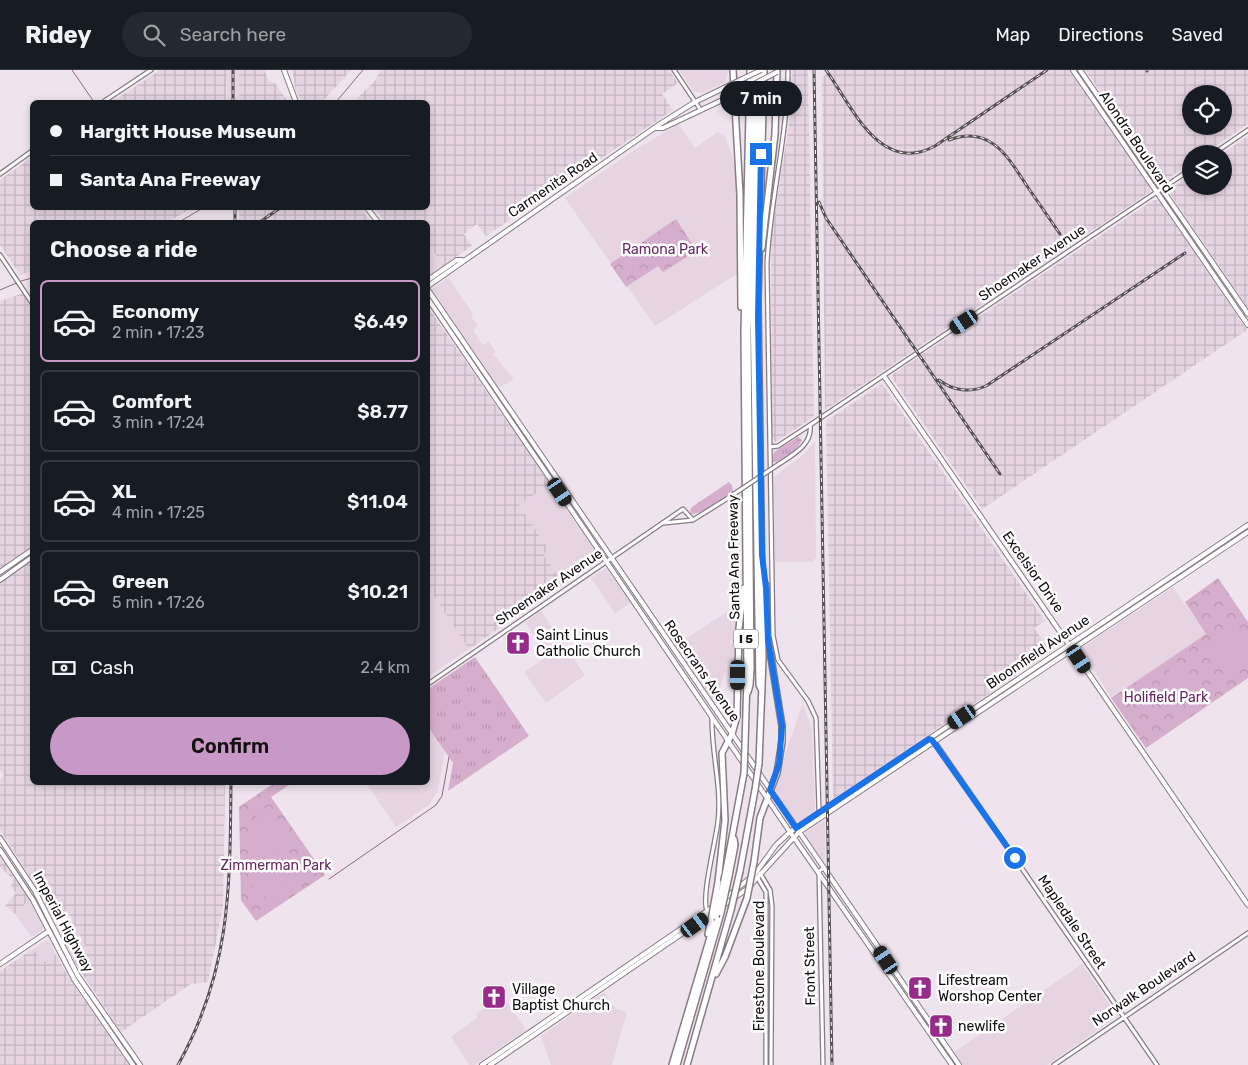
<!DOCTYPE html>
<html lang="en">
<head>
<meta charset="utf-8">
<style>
  :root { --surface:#171b24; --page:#242831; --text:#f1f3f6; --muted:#9ea1a6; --line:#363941; --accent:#c899c6 }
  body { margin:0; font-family:Rubik,sans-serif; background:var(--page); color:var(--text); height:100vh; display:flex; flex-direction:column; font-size:19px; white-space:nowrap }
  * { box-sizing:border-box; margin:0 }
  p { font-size:16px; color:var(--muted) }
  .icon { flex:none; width:28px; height:28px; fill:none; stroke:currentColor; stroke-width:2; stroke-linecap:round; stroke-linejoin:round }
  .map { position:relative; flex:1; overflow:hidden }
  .side { position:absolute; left:30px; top:150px; width:400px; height:565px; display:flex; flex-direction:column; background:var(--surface); border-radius:8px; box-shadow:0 2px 8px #0003 }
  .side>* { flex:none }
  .banner { position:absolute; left:30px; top:30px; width:400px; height:110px; border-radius:8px; box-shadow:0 2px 8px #0003; display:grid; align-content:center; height:110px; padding:0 20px; background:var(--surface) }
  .fabs { position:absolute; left:1182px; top:15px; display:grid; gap:10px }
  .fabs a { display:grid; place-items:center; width:50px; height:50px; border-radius:50%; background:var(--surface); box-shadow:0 2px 8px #0003; font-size:25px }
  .end { position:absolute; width:22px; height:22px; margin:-11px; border:6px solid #1a73e8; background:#fff; box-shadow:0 0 0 2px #fff }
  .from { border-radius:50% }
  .bubble { position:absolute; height:35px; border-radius:18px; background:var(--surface); box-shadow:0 2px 8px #0003; font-size:16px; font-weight:600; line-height:35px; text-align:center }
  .car { position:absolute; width:15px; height:30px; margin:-15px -8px; border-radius:6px; box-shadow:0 0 4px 1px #0007; background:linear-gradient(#222 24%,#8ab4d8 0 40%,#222 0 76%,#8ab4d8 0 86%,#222 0) }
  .banner b { display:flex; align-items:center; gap:18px; height:48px; font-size:19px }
  .banner b+b { border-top:1px solid var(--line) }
  .banner i { width:12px; height:12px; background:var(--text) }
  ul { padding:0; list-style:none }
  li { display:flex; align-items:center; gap:15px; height:82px; margin:0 10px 8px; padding:0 10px; border:2px solid var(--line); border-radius:8px }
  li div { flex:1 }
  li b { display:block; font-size:19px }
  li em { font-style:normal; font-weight:600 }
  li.selected { border-color:var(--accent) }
  li>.icon { width:45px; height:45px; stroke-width:1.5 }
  h2 { padding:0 20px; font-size:22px; line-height:60px }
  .pay { display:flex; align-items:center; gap:12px; height:55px; padding:0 20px; font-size:19px }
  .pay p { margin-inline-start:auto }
  .cta { display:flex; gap:10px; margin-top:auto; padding:10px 20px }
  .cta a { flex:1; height:58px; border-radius:30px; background:var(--accent); color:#111; font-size:20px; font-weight:600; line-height:58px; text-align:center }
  header { display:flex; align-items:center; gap:30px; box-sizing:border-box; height:70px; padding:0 25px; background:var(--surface); border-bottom:1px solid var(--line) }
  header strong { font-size:24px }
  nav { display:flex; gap:28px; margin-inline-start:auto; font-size:18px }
  .search { width:350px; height:45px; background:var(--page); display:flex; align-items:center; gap:12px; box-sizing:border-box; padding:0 18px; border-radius:28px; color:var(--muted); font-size:19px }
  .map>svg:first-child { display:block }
  .built { fill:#e6d4e3 }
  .industrial { fill:url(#industrial-grid); fill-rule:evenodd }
  .grass { fill:url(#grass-tufts) }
  .park { fill:url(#park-crowns) }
  .garden { fill:#d5aecd }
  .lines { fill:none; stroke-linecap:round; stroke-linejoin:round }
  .stream { stroke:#8e6687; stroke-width:1 }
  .minor-casing { stroke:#877b84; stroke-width:5.5 }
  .major-casing { stroke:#877b84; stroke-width:6 }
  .highway-casing { stroke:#877b84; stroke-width:8 }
  .minor { stroke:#fff; stroke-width:3 }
  .major { stroke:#fff; stroke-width:4 }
  .highway { stroke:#fff; stroke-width:5 }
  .rail-casing { stroke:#564f54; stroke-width:3 }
  .rail { stroke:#fff; stroke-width:1; stroke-dasharray:4; stroke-linecap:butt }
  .minor-bridge-casing { stroke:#877b84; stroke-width:5.5; stroke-linecap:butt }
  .major-bridge-casing { stroke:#877b84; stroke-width:6; stroke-linecap:butt }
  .highway-bridge-casing { stroke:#877b84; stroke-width:8; stroke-linecap:butt }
  .minor-bridge { stroke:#fff; stroke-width:3 }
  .major-bridge { stroke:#fff; stroke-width:4 }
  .highway-bridge { stroke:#fff; stroke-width:5 }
  .route { stroke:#1a73e8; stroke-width:6 }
  .labels { text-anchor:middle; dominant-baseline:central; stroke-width:5; stroke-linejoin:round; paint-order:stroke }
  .shield { fill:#fff; stroke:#585658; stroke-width:1 }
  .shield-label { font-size:12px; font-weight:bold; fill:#110d10 }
  .street-label { font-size:14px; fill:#110d10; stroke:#fff }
  .park-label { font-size:14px; fill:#682760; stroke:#fff }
  .poi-label { font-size:14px; fill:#110d10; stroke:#fff; text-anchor:start }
</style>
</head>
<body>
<header>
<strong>Ridey</strong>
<div class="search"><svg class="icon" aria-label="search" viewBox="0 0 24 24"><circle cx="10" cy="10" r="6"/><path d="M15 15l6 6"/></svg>Search here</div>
<nav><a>Map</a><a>Directions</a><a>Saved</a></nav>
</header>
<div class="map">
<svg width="1248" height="995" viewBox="0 0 1248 995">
  <defs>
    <pattern id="industrial-grid" width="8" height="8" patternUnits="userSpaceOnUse" patternTransform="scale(1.25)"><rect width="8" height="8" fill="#e6d4e3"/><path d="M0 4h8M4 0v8" fill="none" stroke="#c4b5c2"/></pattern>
    <pattern id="grass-tufts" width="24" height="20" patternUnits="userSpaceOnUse" patternTransform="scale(1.25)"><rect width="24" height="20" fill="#d5aecd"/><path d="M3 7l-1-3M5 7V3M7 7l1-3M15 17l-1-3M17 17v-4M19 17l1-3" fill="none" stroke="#b694af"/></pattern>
    <pattern id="park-crowns" width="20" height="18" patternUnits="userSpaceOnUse" patternTransform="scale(1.25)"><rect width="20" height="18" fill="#d5aecd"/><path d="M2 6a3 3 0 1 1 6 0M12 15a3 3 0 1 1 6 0" fill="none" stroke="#b694af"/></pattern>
  </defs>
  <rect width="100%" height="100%" fill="#efe3ed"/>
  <path class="built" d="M227 0H239V32H227Z
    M679 0H729L725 12 703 23 693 21Z
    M678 54 695 78 718 62 725 66 735 94 738 152 737 204 655 256 565 128 630 83Z
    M428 173 443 196 428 206Z
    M448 207 473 244 471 246 478 256 473 260 483 275 489 272 496 282 493 284 514 309 501 317H499L432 220Z
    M815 371 816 489H814L813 492H775L774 407 805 383Z
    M549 415 599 486V490L563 514 543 484 549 480 519 435Z
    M605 498 607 499 631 533 615 543 591 508Z
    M428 517 469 579 428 607Z
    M1173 517 1206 564 1111 627 1080 579Z
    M736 536H738L735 593 728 592 725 595 726 601 716 628 712 629 675 576Z
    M541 541 585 605 546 633 524 602 548 586 525 552Z
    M803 633 812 660 815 738 814 742 799 752 795 751 775 720 785 685Z
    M428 657 445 682 438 720 429 735 396 757 366 713 428 712Z
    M825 750V790L823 791 805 765 806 762Z
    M29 830 43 857 42 861 32 867 15 844Z
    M73 851 88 881 74 891 60 863 61 860Z
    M46 870 49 871 56 885 43 894 33 879Z
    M1082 894 1118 946 1047 995H963L954 982Z
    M604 922 616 939 627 942 612 995H551L541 966Z
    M503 926 524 957 525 961 475 995H469L451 967 478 947 476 944Z"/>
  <path class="industrial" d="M160 0H227L226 32H112Z
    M239 0H264L269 11 275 13 288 32H239Z
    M292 0H351L322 32H303L296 22Z
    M381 0H669L678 13 662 24 673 40 486 166 477 154 464 164 472 176 443 196 428 173V152H413L411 149 407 152H385L375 138H428V32H353L375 11Z
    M792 0H808L814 347 775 372 772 366 771 169 790 47Z
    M832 0H1070L1151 118 1150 122 825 340 822 7Z
    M1085 0H1248V54L1204 84H1191V93L1163 112ZM1191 24H1224V56H1191Z
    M1248 66V238L1168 121 1191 105V116H1224V84H1222Z
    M32 87V138H192L168 152H32V201L20 205 0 175V110Z
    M1154 130H1159L1247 260 982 439 892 308 893 304Z
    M239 138H360L371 152H239Z
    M32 220V712L225 713 223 836 208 912 191 914 121 962 74 891 88 881 69 844 53 849 35 814 0 760V709L4 706 0 700V231Z
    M428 237 550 414 519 435 549 480 543 484 563 514 469 579 428 517Z
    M880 315H883L1045 551 1034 558 1051 582 833 729 826 351Z
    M0 785 29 830 15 844 5 836 16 823 11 817 13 809 0 797Z
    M33 879 43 893 56 885 67 905 129 995H0V901Z"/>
  <path class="grass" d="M798 367 802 370C797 380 784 393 772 392L774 382Z
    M729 412 732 415 733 422 703 442 691 444 690 440 692 437Z
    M475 587 529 666 448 721 453 693 428 657V619Z"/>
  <path class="park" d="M676 149 693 175 684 180 687 187 663 202 658 196 626 217 610 194Z
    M1218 508 1248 552V608L1146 678 1111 628 1206 564 1185 532Z
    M274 713H292L271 727 325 805 256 851 241 830 239 737Z"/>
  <path class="garden" d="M676 154C684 168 682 177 673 189L656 172 657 167Z
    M1232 563H1239L1248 569V590L1228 604 1206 575 1222 565Z
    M1181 590 1202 621 1173 642C1158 619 1158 606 1181 590Z
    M268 736 291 768 290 772 258 793C245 770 247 751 268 736Z
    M290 783C304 787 313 798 309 813L286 807Z
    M272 795 290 823C271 835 257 826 248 808Z"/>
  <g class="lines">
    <path class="stream" d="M72 0 94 32
      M336 32 363 0
      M179 152 203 138
      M0 220 21 211 32 208
      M329 809 436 735 442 726 449 687"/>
    <defs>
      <path id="minor" d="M674 0 700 39
        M788 0C788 65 770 129 767 194L773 565 778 590 808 631 816 648 819 739 821 747
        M103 32 151 0
        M1213 84 1248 60
        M0 104 32 81
        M0 185 32 233
        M770 377 778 376 810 355 1191 99
        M779 394C793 385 813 374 810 355
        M664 453 693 450 728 428
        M428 614 683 439 693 450
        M935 672 1157 995
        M760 803 770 820 772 836 771 995
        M757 807 766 822V995
        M707 841C701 826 716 771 718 751 722 716 711 682 712 647
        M823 995 819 801 824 798
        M1054 995 1248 863"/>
      <path id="major" d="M284 0 296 32
        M1073 0 1248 255
        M1080 0 1248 244
        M657 58H663L733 25
        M367 138 378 152
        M428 210 457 190H462
        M428 216 660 54 695 32 732 14
        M428 220 959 995
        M428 229 790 762 952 995
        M884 306 1248 835
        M0 502 32 480
        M0 510 32 487
        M0 768 35 821 78 906 140 995
        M0 780 33 830 74 909 133 995
        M723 830 755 804 776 775 790 762 1248 455
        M722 836 747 819 799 762 1248 462
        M0 894 49 861
        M482 995 713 837
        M490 995 712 843"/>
      <path id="highway" d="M733 0 740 125 741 237
        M759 0 753 232 759 615 762 621
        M762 178 775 64 777 0
        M748 622 750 615 751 598 748 262 754 0
        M745 674 747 607 744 262 750 0
        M759 693 763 589 758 231 764 0
        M754 792 760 748 777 703 782 672V656L768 569 766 515
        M740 801 755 720
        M725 805 744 703
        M729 806 735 775 734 769
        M718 812 725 750 722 683 732 664 737 646 739 558 744 518
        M708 864 711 850
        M716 904 725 887 747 828
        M672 995 716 847
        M677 995 721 843
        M687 995 731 840"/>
    </defs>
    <use href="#minor" class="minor-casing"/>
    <use href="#major" class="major-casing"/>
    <use href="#highway" class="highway-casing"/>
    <use href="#minor" class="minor"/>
    <use href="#major" class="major"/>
    <use href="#highway" class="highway"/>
    <defs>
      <path id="rail" d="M814 0 832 995
        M826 0C852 36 880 106 935 76L1047 0
        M1147 0V1
        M233 32V0
        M949 70C990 54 1008 87 1027 116 1038 132 1049 148 1060 164
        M819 132 826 148 1000 404
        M235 152V138
        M260 152 280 138
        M939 310C953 321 970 323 986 316L1185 183
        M178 995C231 900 230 818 231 712"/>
    </defs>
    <use href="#rail" class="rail-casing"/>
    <use href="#rail" class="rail"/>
    <defs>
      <path id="minor-bridge" d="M728 428 779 394"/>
      <path id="major-bridge" d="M732 14 761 0
        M733 25 777 2"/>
      <path id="highway-bridge" d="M744 703 745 674
        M755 720 759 693
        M747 828 754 792
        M731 840 740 801
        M721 843 729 806
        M716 847 725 805
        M711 850 718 812"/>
    </defs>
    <use href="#minor-bridge" class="minor-bridge-casing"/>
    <use href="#major-bridge" class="major-bridge-casing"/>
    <use href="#highway-bridge" class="highway-bridge-casing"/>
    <use href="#minor-bridge" class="minor-bridge"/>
    <use href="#major-bridge" class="major-bridge"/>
    <use href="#highway-bridge" class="highway-bridge"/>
  </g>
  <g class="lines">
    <path class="route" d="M761 84 758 248 762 485 766 518 768 570 782 656 779 694 770 720 796 758 929 669 932 670 1015 788"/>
  </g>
  <defs>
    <symbol id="church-square" viewBox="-11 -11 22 22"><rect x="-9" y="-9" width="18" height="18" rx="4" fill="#972b8c" stroke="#fff"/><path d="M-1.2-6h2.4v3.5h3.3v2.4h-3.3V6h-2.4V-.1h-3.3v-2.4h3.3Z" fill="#fff"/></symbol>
  </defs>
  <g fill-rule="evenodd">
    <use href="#church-square" x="504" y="559" width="28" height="28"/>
    <use href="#church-square" x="906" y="904" width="28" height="28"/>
    <use href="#church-square" x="480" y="913" width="28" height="28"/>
    <use href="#church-square" x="927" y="942" width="28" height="28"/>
  </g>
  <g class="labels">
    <rect class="shield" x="733.5" y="559.5" width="25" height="19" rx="4"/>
    <g class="shield-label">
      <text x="746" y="569">I 5</text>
    </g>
    <g class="street-label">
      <text transform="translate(1136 72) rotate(56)">Alondra Boulevard</text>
      <text transform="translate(553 115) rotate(-34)">Carmenita Road</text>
      <text transform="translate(1032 193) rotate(-34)">Shoemaker Avenue</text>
      <text transform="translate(734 487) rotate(-91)">Santa Ana Freeway</text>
      <text transform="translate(1033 502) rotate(55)">Excelsior Drive</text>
      <text transform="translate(549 517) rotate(-34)">Shoemaker Avenue</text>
      <text transform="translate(1038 582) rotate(-34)">Bloomfield Avenue</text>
      <text transform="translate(702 601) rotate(55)">Rosecrans Avenue</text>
      <text transform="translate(63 852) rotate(62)">Imperial Highway</text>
      <text transform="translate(1072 852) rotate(56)">Mapledale Street</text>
      <text transform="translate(759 896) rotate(-90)">Firestone Boulevard</text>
      <text transform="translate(810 896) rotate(-91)">Front Street</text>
      <text transform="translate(1144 919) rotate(-34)">Norwalk Boulevard</text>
    </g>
    <g class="park-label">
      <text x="665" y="179">Ramona Park</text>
      <text x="1166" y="627">Holifield Park</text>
      <text x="276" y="795">Zimmerman Park</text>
    </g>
    <g class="poi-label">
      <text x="536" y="565">Saint Linus<tspan x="536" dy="16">Catholic Church</tspan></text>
      <text x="938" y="910">Lifestream<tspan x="938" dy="16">Worshop Center</tspan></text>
      <text x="512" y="919">Village<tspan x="512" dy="16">Baptist Church</tspan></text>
      <text x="958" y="956">newlife</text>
    </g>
  </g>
</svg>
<div class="fabs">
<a><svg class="icon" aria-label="locate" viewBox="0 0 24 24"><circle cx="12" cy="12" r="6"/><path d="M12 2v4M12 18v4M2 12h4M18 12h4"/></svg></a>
<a><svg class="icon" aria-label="layers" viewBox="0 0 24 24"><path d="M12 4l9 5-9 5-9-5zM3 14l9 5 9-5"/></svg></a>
</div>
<i class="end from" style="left:1015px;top:788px"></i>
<i class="end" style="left:761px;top:84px"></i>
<div class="bubble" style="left:720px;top:11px;width:82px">7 min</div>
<i class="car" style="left:964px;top:252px;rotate:236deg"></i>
<i class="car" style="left:560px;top:422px;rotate:146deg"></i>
<i class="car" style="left:1079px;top:589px;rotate:146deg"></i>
<i class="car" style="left:738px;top:605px;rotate:180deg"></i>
<i class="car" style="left:962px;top:647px;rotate:236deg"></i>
<i class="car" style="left:695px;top:855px;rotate:54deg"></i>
<i class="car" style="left:886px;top:890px;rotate:326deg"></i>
<div class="banner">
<b><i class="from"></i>Hargitt House Museum</b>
<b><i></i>Santa Ana Freeway</b>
</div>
<section class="side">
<h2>Choose a ride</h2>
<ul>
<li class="selected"><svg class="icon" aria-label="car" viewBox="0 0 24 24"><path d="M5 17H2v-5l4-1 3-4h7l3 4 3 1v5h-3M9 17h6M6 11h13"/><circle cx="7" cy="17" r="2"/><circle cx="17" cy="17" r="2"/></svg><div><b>Economy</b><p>2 min · 17:23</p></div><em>$6.49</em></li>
<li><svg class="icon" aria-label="car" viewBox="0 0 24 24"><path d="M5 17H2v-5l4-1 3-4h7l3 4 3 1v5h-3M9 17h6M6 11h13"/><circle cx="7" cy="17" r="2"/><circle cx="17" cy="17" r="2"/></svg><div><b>Comfort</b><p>3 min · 17:24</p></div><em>$8.77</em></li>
<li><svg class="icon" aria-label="car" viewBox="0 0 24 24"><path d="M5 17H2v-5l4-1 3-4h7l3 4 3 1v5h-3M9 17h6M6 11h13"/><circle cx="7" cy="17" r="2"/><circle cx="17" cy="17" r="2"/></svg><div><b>XL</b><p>4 min · 17:25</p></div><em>$11.04</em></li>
<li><svg class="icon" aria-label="car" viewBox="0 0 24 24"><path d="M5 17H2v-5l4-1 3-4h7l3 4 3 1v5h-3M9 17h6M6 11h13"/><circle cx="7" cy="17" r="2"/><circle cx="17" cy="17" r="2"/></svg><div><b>Green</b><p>5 min · 17:26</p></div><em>$10.21</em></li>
</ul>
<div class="pay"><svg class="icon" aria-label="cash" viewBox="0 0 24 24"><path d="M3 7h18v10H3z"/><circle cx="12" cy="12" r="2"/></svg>Cash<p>2.4 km</p></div>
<div class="cta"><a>Confirm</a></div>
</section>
</div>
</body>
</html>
